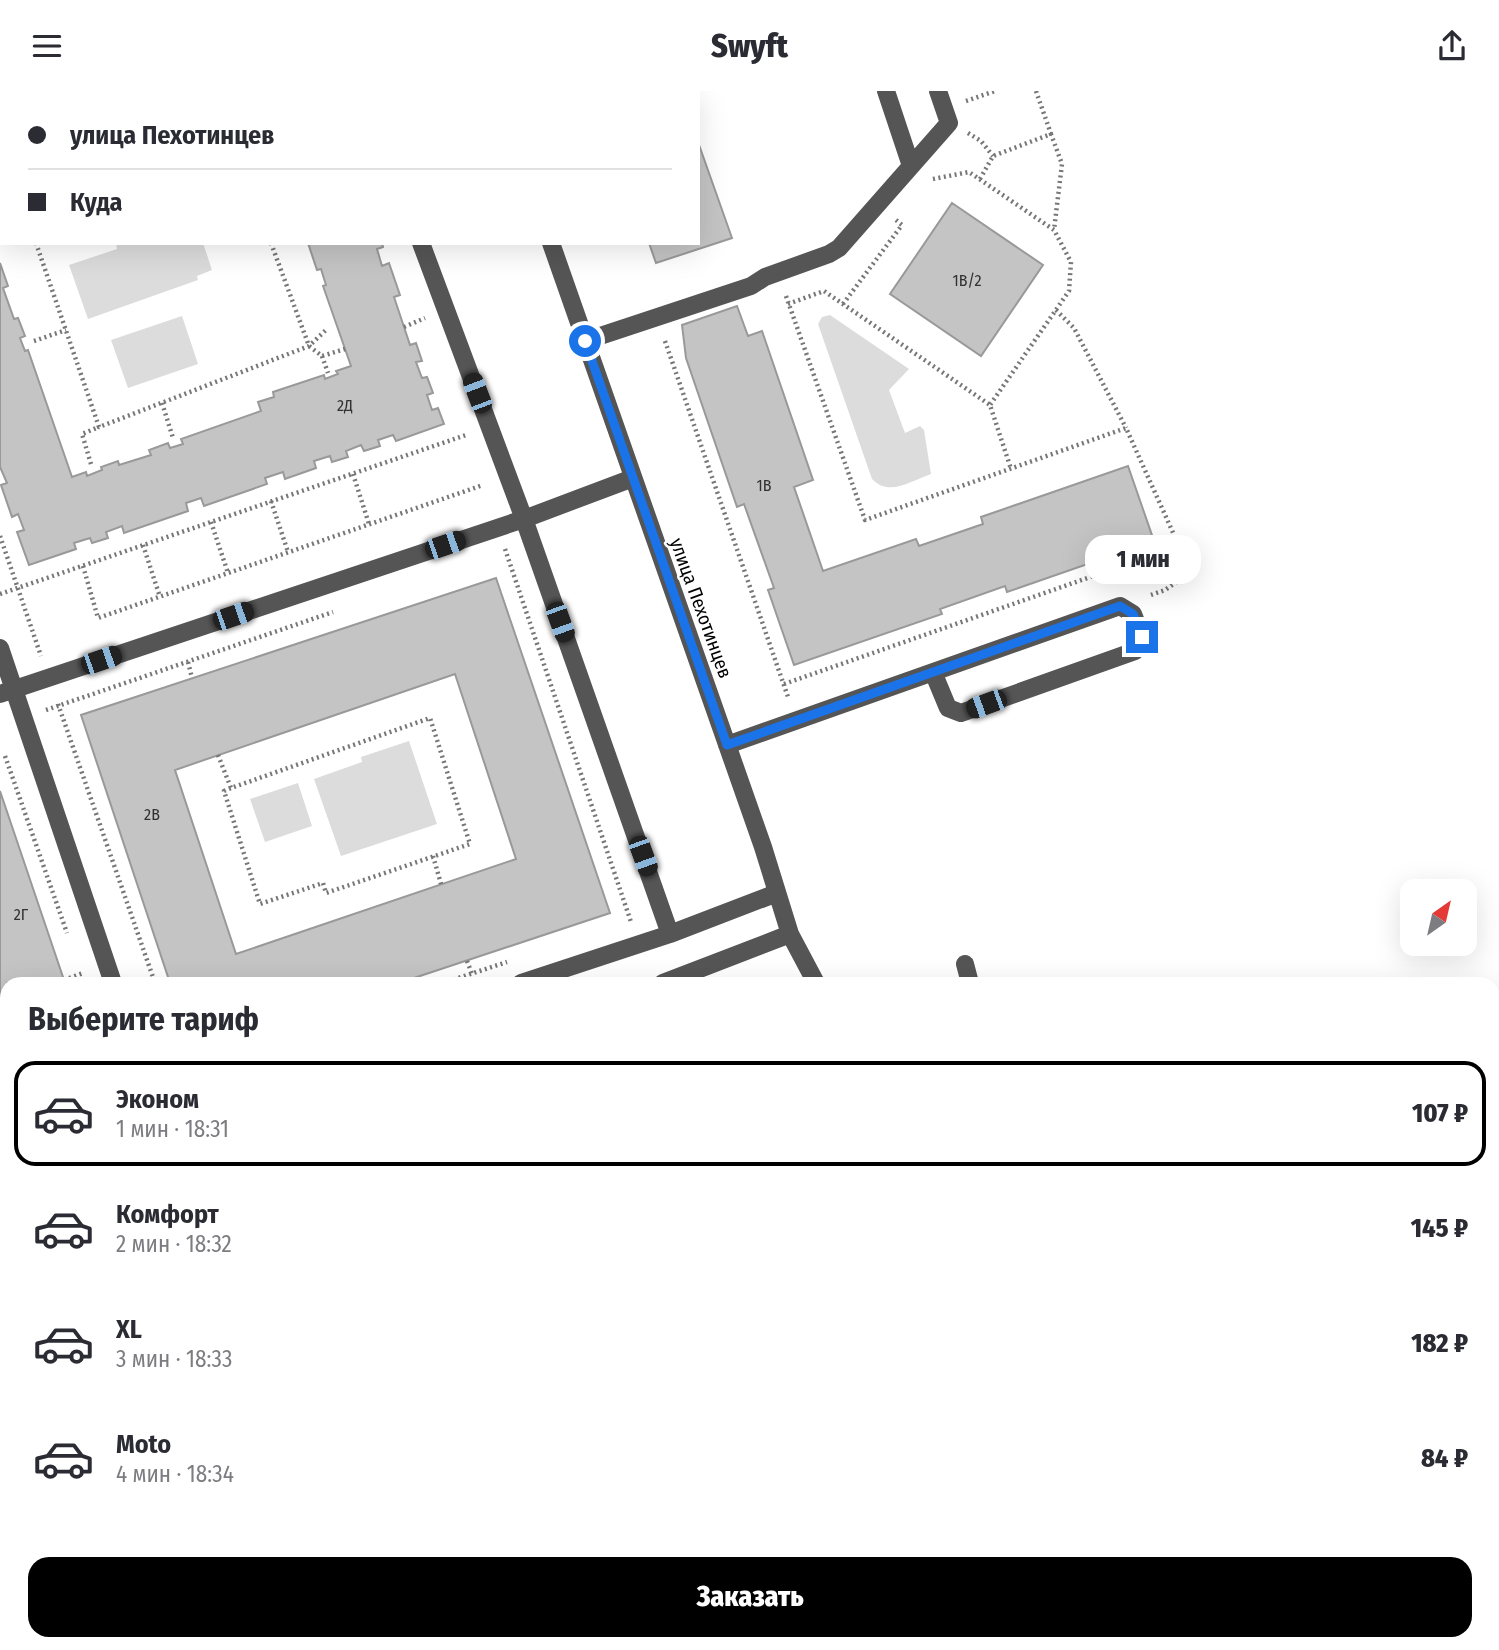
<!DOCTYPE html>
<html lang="ru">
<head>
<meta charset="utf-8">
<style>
  :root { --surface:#fff; --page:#f2f2f3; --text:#2b2b33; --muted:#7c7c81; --line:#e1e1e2; --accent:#000 }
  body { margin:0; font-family:"Fira Sans Condensed",sans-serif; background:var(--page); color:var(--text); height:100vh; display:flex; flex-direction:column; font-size:26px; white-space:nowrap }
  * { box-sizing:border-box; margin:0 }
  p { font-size:23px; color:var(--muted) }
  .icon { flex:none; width:38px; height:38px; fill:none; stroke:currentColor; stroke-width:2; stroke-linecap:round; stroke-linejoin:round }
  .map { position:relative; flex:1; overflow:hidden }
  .panel { position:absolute; left:0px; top:886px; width:1500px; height:674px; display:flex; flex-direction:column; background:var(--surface); border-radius:21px 21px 0 0; box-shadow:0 7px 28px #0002 }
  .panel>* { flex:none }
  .banner { position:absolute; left:0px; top:0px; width:700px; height:154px; box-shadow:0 7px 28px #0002; display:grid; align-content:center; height:154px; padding:0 28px; background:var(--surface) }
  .needle { width:46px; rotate:34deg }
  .fabs { position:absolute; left:1400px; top:788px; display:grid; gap:14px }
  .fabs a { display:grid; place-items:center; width:77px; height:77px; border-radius:14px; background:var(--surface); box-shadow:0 7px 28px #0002; font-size:35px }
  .end { position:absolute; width:32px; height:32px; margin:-16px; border:9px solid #1a73e8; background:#fff; box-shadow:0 0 0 4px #fff }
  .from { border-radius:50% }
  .bubble { position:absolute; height:49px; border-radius:21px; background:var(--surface); box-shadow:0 7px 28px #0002; font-size:23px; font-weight:800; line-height:49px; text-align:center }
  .car { position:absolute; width:21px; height:42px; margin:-21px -10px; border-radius:9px; box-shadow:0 0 5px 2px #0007; background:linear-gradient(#222 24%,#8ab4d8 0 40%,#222 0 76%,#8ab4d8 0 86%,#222 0) }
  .banner b { display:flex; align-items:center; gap:24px; height:66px; font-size:26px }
  .banner b+b { border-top:2px solid var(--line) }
  .banner i { width:18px; height:18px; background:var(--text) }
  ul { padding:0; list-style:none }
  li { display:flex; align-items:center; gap:21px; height:105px; margin:0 14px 10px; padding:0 14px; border:4px solid transparent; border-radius:21px }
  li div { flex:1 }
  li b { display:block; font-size:26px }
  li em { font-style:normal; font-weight:800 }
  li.current { border-color:var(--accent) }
  li>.icon { width:63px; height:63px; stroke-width:1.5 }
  h2 { padding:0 28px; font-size:32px; line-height:84px }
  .cta { display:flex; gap:14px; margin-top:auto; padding:14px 28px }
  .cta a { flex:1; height:80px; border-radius:21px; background:var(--accent); color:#fff; font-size:28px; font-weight:800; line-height:80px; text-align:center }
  header { display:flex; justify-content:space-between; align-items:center; height:91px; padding:0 28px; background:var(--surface); font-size:32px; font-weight:800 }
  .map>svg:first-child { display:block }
  .green { fill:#dcdcdc }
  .building { fill:#c4c4c4; stroke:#999; stroke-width:2; fill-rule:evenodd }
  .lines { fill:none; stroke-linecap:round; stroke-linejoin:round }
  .path { stroke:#777; stroke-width:4.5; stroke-dasharray:2 3.5; stroke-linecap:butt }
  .minor { stroke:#555; stroke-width:18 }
  .route { stroke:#1a73e8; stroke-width:9 }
  .labels { text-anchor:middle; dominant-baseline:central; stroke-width:5; stroke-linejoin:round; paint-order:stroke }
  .number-label { font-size:16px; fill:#313131 }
  .street-label { font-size:19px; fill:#000; stroke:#fff }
</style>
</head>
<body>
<header><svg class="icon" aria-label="menu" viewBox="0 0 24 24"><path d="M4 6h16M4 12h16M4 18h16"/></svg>Swyft<svg class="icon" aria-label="share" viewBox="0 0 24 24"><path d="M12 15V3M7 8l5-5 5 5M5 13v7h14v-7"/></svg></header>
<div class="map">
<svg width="1499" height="1559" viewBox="0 0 1499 1559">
  <rect width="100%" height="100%" fill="#fff"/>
  <path class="green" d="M116 152H203L212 179 197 185 198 189 88 228 69 174 117 158Z
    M830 224 909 278 889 299 905 342 920 335 924 339 931 383C911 390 889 406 872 388L818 233 822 226Z
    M182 225 198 273 128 297 111 249Z
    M409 650 437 733 341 765 314 688 362 671 361 666Z
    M298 692 312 735 265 751 250 708Z"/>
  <path class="building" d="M0 0H171L2 2 0 72Z
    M256 0H330V2H257Z
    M698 51 732 147 656 172 649 152H698Z
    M952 112 1043 174 981 265 890 203Z
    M308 152H382L383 156 377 158 382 175 389 172 400 204 394 206 410 254 416 252 422 270 416 271 422 287 427 286 433 302 427 304 432 319 438 317 444 333 396 350 393 344 378 349 380 355 364 360 361 354 346 360 348 366 332 371 330 365 314 370 316 377 285 388 283 381 265 387 267 393 204 415 201 407 186 412 188 420 124 442 122 435 106 441 108 447 92 452 90 447 74 452 76 458 29 474 17 441 24 439 18 423 12 426 1 394 7 392 0 376V172L8 195 3 197 14 228 18 227 25 245 20 247 25 260 28 259 72 386 86 381 87 385 102 379 101 376 118 370 119 374 151 364 149 359 168 352 170 357 183 353 181 348 261 320 258 311 274 306 273 301 324 284 325 288 338 283 336 280 351 275 323 195 326 194 321 178 317 179Z
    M737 215 748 245 762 240 813 389 794 396 823 480 916 448 919 455 983 433 981 426 1128 375 1154 450 1007 501 1005 495 940 518 942 523 794 574 768 499 774 497 744 413 737 416 686 267 682 234Z
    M496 487 610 822 399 892H170L81 624ZM455 583 516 768 236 863 175 679Z
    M0 700 65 892H7V929L0 908Z
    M7 947V1024L0 1026V949Z
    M7 1195V1317L0 1320V1198Z
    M1493 1531 1499 1549V1559H1313L1332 1552H1493Z"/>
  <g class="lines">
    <path class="path" d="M233 0 234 2
      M1036 0 1051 43
      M966 10 995 0
      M968 42 981 50 993 65
      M933 88 969 81 1054 139 1071 171 1069 200 990 314
      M980 88 993 65 1051 43 1062 73 1054 139
      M0 101H2
      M0 117 2 116
      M36 152 99 336 309 255 327 238
      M271 152 309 255 322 265 345 258
      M786 205 865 429 1126 337 1179 455
      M788 213 824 200 990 314 1011 378
      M843 213 902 134 896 129
      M1056 219 1074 237 1126 337
      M404 236 425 227
      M34 250 66 239
      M665 250 788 606
      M322 265 328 282
      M162 312 173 347
      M91 373 82 343 99 336
      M353 383 369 433
      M271 410 288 461
      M211 431 228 482
      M0 445 41 565
      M143 454 160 506
      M505 458 631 831
      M83 475 98 527 483 394
      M0 503 466 344
      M188 571 192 587
      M784 593 1179 455 1189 482 1165 499 1148 505
      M58 613 155 892
      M46 619 333 521
      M218 664 231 697 430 627 470 753 326 802 323 792 260 813 224 700 231 697
      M5 665 67 842
      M433 765 441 793
      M467 870 472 883
      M64 889 83 882
      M443 892 507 871
      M0 915 2 914
      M0 1035 7 1032
      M0 1433 7 1453
      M41 1552 43 1559"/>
    <path class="minor" d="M364 0 365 2
      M498 0 499 2
      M886 0 911 75
      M421 152 524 428 670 843
      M551 152 763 756 790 843 816 892
      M585 250 751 195 765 186 829 163 839 157 949 32 938 0
      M0 557 113 892
      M0 603 524 428 633 387
      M727 654 1120 515 1133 523 1142 546 1135 560 961 622 948 617 933 581
      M965 873 970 892
      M521 892 670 843 777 802
      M663 892 790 843
      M1493 959 1499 957
      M0 1065 7 1063
      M0 1126 7 1124
      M385 1552 388 1559
      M1226 1552 1228 1559
      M838 1559 845 1552"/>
  </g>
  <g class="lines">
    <path class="route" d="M585 250 727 654 1120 515 1133 523 1142 546"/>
  </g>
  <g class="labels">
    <g class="number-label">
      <text x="967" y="189">1В/2</text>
      <text x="345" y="314">2Д</text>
      <text x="764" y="394">1В</text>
      <text x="152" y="723">2В</text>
      <text x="21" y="823">2Г</text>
    </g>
    <g class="street-label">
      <text transform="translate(701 517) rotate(70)">улица Пехотинцев</text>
    </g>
  </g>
</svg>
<div class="fabs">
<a><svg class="needle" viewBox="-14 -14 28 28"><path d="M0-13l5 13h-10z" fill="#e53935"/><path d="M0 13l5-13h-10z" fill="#7c7c81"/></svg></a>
</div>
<i class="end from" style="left:585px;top:250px"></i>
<i class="end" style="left:1142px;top:546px"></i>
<div class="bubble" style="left:1085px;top:444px;width:116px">1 мин</div>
<i class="car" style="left:477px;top:302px;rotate:339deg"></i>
<i class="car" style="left:445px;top:454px;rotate:71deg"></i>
<i class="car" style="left:233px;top:525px;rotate:71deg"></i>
<i class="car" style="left:560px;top:531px;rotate:160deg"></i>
<i class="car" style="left:101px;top:569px;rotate:71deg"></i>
<i class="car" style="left:986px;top:613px;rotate:250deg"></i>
<i class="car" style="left:643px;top:765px;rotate:160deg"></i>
<div class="banner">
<b><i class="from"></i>улица Пехотинцев</b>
<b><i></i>Куда</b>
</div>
<section class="panel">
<h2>Выберите тариф</h2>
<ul>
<li class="current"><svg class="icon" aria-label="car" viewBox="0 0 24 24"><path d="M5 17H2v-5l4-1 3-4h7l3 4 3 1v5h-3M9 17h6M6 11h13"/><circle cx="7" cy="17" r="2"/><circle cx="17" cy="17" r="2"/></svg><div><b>Эконом</b><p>1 мин · 18:31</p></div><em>107 ₽</em></li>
<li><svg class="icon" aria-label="car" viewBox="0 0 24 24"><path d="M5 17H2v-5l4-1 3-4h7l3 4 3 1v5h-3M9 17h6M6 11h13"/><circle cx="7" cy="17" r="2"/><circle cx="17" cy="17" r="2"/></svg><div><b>Комфорт</b><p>2 мин · 18:32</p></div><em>145 ₽</em></li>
<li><svg class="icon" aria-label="car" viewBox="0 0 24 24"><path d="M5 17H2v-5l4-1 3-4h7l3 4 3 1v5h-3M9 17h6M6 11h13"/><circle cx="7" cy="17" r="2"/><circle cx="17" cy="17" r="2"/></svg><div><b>XL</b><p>3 мин · 18:33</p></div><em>182 ₽</em></li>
<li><svg class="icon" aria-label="car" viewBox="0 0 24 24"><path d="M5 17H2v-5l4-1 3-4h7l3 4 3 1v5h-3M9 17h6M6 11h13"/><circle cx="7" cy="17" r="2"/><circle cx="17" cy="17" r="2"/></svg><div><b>Moto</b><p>4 мин · 18:34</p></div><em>84 ₽</em></li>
</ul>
<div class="cta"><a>Заказать</a></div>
</section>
</div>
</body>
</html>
